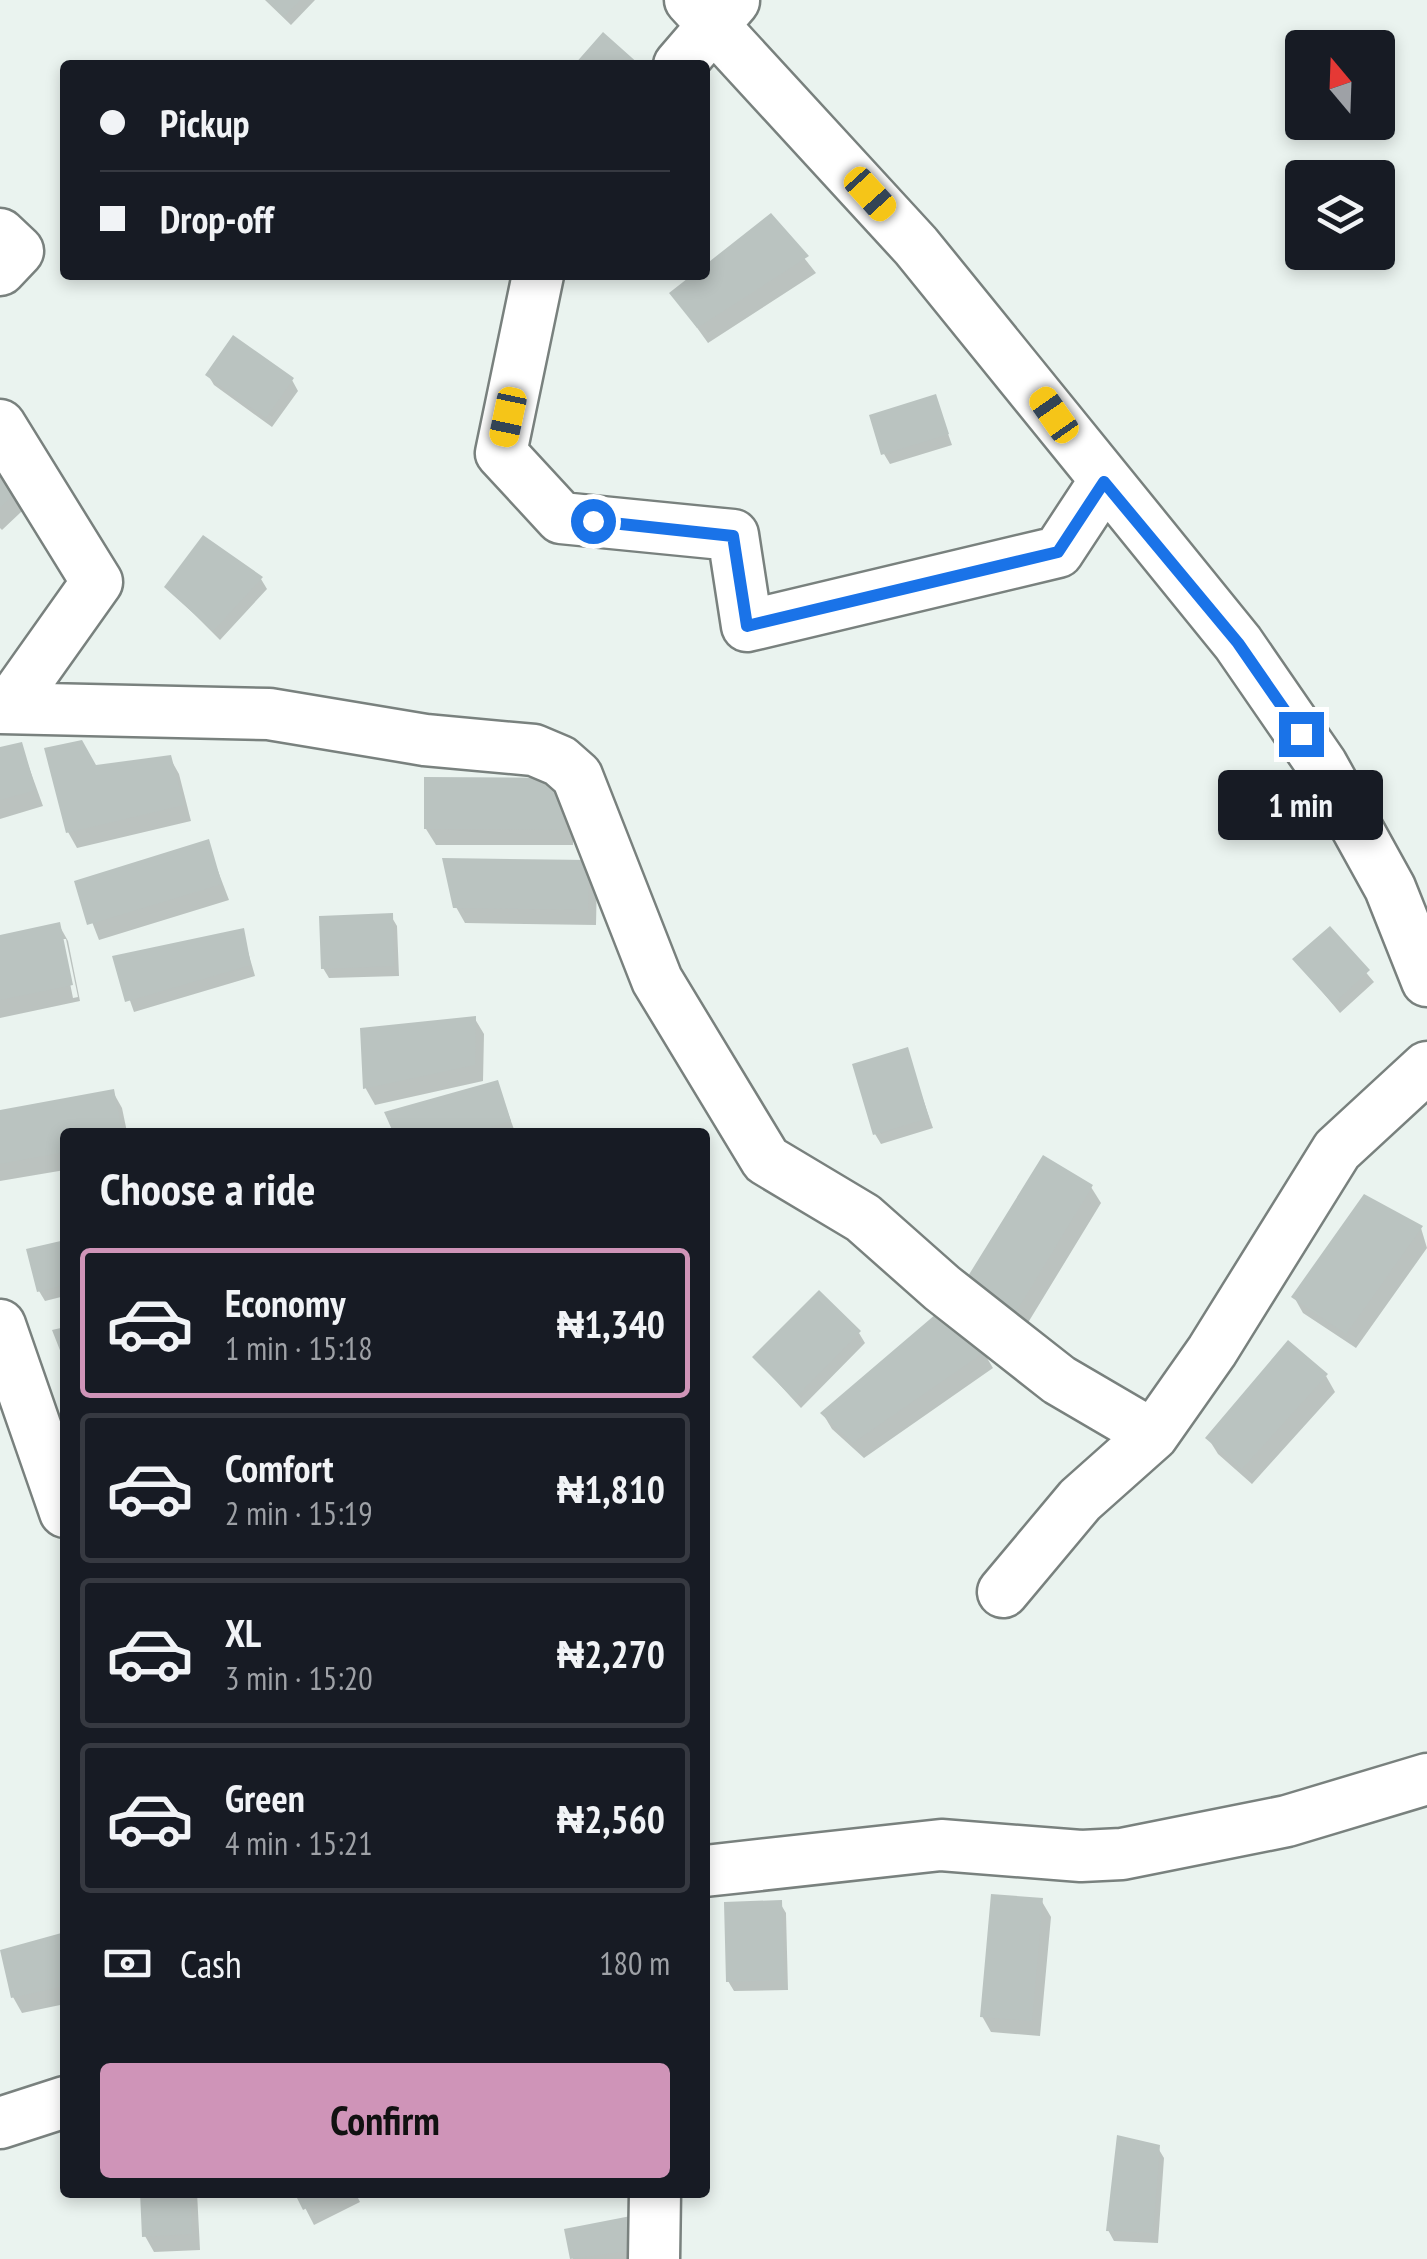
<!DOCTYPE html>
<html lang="en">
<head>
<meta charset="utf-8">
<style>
  :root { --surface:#171b24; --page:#20242c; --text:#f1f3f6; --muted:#9ea1a6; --line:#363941; --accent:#cf94b8 }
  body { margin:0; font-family:"PT Sans Narrow",sans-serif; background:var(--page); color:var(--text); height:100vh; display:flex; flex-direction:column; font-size:38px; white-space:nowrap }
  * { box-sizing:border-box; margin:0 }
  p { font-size:32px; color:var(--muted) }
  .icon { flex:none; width:55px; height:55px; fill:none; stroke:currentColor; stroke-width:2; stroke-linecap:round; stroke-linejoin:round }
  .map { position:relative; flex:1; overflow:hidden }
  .drawer { position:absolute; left:60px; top:1128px; width:650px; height:1070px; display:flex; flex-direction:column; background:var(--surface); border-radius:10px; box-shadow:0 5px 15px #0003 }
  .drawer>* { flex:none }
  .banner { position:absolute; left:60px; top:60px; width:650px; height:220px; border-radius:10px; box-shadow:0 5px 15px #0003; display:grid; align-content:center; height:220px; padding:0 40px; background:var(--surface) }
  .needle { width:65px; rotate:341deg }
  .buttons { position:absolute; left:1285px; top:30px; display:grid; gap:20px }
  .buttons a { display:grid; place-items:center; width:110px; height:110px; border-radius:10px; background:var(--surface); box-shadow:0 5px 15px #0003; font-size:50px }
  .end { position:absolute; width:45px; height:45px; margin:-22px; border:12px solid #1a73e8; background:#fff; box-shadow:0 0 0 5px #fff }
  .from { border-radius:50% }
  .bubble { position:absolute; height:70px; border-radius:10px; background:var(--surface); box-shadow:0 5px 15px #0003; font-size:32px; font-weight:800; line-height:70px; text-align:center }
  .car { position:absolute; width:30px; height:60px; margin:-30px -15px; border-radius:12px; box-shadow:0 0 8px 2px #0007; background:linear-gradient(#f5c518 24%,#345 0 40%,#f5c518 0 76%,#345 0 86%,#f5c518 0) }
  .banner b { display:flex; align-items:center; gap:35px; height:95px; font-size:38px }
  .banner b+b { border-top:2px solid var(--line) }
  .banner i { width:25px; height:25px; background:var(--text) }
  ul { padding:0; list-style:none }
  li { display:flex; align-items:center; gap:30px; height:150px; margin:0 20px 15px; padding:0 20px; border:5px solid var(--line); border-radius:10px }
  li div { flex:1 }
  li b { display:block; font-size:38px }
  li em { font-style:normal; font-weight:800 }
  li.current { border-color:var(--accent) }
  li>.icon { width:90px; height:90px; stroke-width:1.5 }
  h2 { padding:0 40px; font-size:45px; line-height:120px }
  .pay { display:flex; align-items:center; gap:25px; height:110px; padding:0 40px; font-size:38px }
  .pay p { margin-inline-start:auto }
  .cta { display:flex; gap:20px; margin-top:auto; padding:20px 40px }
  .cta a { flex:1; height:115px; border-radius:10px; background:var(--accent); color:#111; font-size:40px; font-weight:800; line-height:115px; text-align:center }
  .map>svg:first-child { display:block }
  .shadow { fill:#0003; fill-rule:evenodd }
  .building { fill:#bac3c0 }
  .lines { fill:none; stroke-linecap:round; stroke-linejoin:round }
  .minor-casing { stroke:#79817e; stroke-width:55 }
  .minor { stroke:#fff; stroke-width:50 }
  .route { stroke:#1a73e8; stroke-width:12 }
</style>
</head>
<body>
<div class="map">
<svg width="1427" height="2259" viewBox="0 0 1427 2259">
  <rect width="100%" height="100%" fill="#eaf3ef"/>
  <path class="shadow" d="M265 0H315L291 25Z
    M771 216 816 273 708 343 672 293 696 275H705V268Z
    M208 375 292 380 298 391 272 427 214 385Z
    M935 397 952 445 890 464 884 454Z
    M0 445 38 496 2 530 0 528Z
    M261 579 267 589 220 640 167 587Z
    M21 745 43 806 0 819V750Z
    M170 758 179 774 191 821 77 848 68 832 95 768Z
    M574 797 573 845H436L426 829Z
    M207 842 229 900 99 940 77 883Z
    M587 862 597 878 596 925 465 923 456 907Z
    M391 916 397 926 399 976 329 978 323 968Z
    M59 925 68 941 80 1001 0 1018V937ZM61 939H66L78 997 73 998Z
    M1330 930 1374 982 1340 1013 1296 960Z
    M242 931 255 976 134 1012 115 958Z
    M475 1019 484 1034 483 1081 375 1105 366 1089 363 1030Z
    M906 1050 933 1128 881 1144 875 1134Z
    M497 1083 515 1132H395L388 1114Z
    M113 1092 122 1108 127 1132H65V1170L0 1181V1112Z
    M1091 1187 1101 1203 1026 1326 978 1297Z
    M1421 1228 1427 1248 1356 1348 1303 1313 1294 1297Z
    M65 1243V1296L45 1301 39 1291Z
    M936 1317 984 1353 993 1368 864 1458 832 1429 823 1414Z
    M859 1333 865 1343 801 1408 755 1358Z
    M1326 1376 1335 1392 1252 1484 1218 1454 1208 1438Z
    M1041 1900 1051 1917 1040 2036 991 2032 982 2016Z
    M780 1903 786 1913 788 1990 734 1991 728 1981Z
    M65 1934V2004L22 2013 13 1997Z
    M1158 2148 1164 2158 1158 2243 1114 2241 1108 2230Z
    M143 2192H197L200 2250 154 2252 145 2236Z
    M297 2192H355L360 2202 314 2225Z
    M635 2218 647 2259H573L567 2231Z"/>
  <path class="building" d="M267 0H300L284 17Z
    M603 32 640 65H574Z
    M771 213 809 256 697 328 669 293 692 275H705V265Z
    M233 335 294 378 266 418 205 375Z
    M936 394 949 434 881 455 869 415Z
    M0 441 31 479 0 507Z
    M203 535 263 577 213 631 164 587Z
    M82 740 96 765 171 755 184 805 66 833 44 748Z
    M22 742 36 790 0 800V747Z
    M424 777 566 778 565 830 424 829Z
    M209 839 222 884 87 925 74 881Z
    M442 858 589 860 588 910 453 908Z
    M393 913 394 966 321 969 319 916Z
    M60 922 73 985 0 1000V935Z
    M1330 926 1370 970 1333 1004 1292 959Z
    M244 928 251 965 125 1002 112 956Z
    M476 1016 475 1065 363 1089 360 1028Z
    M908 1047 929 1118 873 1135 852 1064Z
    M498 1080 511 1121 474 1132H393L384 1112Z
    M114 1089 122 1132H65V1152L0 1164V1110Z
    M1043 1155 1093 1185 1016 1312 965 1281Z
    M1364 1194 1423 1226 1346 1334 1291 1297Z
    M65 1240V1285L37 1292 26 1249Z
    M819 1290 861 1331 794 1399 752 1357Z
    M936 1314 986 1351 853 1443 820 1413Z
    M65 1327V1363L52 1330Z
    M1288 1340 1328 1374 1242 1469 1205 1438Z
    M991 1894 1043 1898 1032 2021 980 2017Z
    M782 1900 784 1980 726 1982 724 1902Z
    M65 1932V1986L11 1998 0 1950Z
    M1117 2135 1160 2145 1153 2233 1106 2231Z
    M140 2192H190L192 2234 142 2237Z
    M294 2192H339L303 2210Z
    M636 2215 643 2249 570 2259 564 2229Z"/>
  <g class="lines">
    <defs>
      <path id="minor" d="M690 0 916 246 1238 643 1322 765 1390 888 1427 981
        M679 65 734 1
        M0 234 18 251 0 270
        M538 275 501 453 561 518 733 535 747 626 1058 552 1104 482
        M0 425 97 582 9 706
        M0 708 269 714 425 740 534 750 560 761 577 776 657 980 766 1160 863 1218 942 1288 1059 1380 1153 1435
        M0 1325 65 1512
        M1003 1592 1080 1500 1153 1435 1212 1351 1337 1150 1427 1067
        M705 1871 941 1845 1081 1856 1122 1854 1287 1821 1427 1779
        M0 2123 65 2102
        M654 2259 655 2192"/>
    </defs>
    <use href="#minor" class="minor-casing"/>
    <use href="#minor" class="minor"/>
  </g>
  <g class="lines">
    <path class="route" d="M593 521 733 536 747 626 1058 552 1104 482 1238 643 1301 734"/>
  </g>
</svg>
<div class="buttons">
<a><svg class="needle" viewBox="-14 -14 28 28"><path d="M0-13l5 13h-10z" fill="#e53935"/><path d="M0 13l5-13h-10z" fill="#9ea1a6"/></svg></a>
<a><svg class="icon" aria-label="layers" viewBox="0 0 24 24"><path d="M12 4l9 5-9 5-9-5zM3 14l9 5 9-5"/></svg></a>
</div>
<i class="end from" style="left:593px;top:521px"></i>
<i class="end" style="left:1301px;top:734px"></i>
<div class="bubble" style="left:1218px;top:770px;width:165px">1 min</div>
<i class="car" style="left:870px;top:194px;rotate:138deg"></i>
<i class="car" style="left:1054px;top:415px;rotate:325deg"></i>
<i class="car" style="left:508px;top:417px;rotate:192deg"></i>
<div class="banner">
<b><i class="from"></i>Pickup</b>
<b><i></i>Drop-off</b>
</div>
<section class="drawer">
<h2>Choose a ride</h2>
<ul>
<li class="current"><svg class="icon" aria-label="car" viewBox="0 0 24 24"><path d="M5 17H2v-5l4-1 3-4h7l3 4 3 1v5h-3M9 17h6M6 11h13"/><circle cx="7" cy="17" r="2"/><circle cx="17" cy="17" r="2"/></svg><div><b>Economy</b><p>1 min · 15:18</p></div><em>₦1,340</em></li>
<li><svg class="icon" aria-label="car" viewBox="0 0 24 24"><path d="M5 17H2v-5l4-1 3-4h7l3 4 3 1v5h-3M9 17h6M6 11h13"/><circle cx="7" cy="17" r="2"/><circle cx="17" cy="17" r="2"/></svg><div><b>Comfort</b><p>2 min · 15:19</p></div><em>₦1,810</em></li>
<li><svg class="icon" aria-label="car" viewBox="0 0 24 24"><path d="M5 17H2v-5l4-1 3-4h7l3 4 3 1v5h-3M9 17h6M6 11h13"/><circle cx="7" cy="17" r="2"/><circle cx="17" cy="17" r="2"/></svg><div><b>XL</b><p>3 min · 15:20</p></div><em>₦2,270</em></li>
<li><svg class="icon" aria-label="car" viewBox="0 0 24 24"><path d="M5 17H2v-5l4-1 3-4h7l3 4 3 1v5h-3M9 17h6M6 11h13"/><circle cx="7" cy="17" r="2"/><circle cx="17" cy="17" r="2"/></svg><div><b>Green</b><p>4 min · 15:21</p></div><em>₦2,560</em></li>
</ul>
<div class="pay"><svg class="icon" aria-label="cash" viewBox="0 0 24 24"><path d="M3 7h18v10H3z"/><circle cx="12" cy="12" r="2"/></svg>Cash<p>180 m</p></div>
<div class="cta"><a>Confirm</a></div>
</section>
</div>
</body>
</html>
